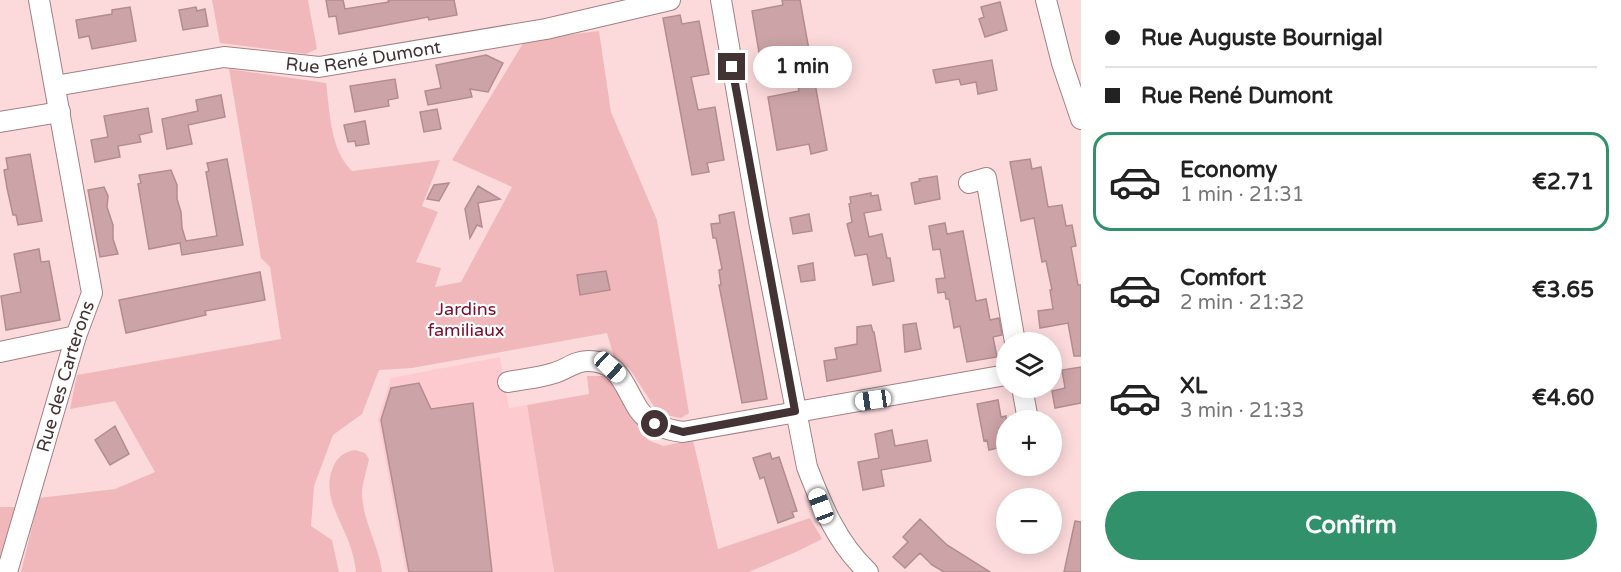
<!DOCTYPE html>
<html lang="en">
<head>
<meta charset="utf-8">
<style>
  :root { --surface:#fff; --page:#f6f6f6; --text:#222; --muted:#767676; --line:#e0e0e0; --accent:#31916a }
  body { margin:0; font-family:"Varela Round",sans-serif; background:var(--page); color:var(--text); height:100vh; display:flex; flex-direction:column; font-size:22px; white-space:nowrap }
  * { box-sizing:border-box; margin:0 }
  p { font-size:20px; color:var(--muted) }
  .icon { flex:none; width:33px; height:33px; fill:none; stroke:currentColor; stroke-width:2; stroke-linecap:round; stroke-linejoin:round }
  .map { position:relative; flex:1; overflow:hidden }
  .sheet { display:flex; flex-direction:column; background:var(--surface); width:540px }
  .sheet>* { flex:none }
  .top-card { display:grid; align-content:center; height:132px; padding:0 24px; background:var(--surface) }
  .fabs { position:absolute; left:996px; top:332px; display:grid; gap:12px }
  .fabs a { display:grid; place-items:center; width:66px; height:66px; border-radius:50%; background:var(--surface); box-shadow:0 3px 15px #0003; font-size:30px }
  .end { position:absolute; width:27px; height:27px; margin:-14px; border:8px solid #443335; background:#fff; box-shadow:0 0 0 3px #fff }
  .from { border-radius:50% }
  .bubble { position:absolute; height:42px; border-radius:21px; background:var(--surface); box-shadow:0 3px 15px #0003; font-size:20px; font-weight:700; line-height:42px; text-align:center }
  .car { position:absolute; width:18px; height:36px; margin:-18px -9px; border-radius:8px; box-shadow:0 0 4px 2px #0007; background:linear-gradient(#fff 24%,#345 0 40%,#fff 0 76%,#345 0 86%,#fff 0) }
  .top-card b { display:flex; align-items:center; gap:21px; height:57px; font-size:22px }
  .top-card b+b { border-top:2px solid var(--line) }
  .top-card i { width:15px; height:15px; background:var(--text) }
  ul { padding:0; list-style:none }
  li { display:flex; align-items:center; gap:18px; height:99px; margin:0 12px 9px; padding:0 12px; border:3px solid transparent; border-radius:18px }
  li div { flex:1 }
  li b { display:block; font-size:22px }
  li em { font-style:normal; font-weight:700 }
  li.on { border-color:var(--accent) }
  li>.icon { width:54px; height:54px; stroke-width:1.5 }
  .primary-button { display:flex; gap:12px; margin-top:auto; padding:12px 24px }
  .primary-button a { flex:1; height:69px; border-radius:36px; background:var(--accent); color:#fff; font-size:24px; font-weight:700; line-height:69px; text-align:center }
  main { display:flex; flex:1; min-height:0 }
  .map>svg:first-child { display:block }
  .built { fill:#fdcbcf }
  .green { fill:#f1b8bc }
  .building { fill:#cca4a7; stroke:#b38c8f; stroke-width:1.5 }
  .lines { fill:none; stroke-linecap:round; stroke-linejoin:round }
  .street-casing { stroke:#a57f82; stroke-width:22 }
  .street { stroke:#fff; stroke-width:20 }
  .route { stroke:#443335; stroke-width:8 }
  .labels { text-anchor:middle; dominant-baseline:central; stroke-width:4.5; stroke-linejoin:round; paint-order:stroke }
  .street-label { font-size:18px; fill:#443335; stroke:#fff }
  .park-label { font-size:18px; fill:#780e2b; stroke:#fff }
</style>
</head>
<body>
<main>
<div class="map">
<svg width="1081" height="572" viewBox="0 0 1081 572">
  <rect width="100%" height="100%" fill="#fcdadc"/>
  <path class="built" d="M500 357 509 408 527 405 554 572H406L378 419 391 378Z"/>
  <path class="green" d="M212 0H308L317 49 306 54 220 43Z
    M599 31 611 112 657 220 689 413 681 418 659 414 629 368 614 357 607 333 412 368 379 370 362 414 333 435 314 486 311 526 332 540 339 572H21L39 498 115 489 155 472 115 401 70 409 77 375 281 339 270 267 261 258 229 69 326 83C330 111 330 150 352 171L440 160 422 206 438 212 416 262 441 268 435 287 461 282 512 187 452 160 525 40Z
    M587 376H605L615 383 648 440 663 446 693 440 718 549 810 518 822 539 798 551 749 572H554L527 405 589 394Z
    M355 450 365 453 369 459C367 469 363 481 362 492 362 520 379 545 382 572H356C355 561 352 551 348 540 339 517 323 495 332 470 336 458 343 452 355 450Z
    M0 507H17L0 564Z"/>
  <path class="building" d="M326 0H343L345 9 389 2 388 0H454L457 15 429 20 428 17 339 34 336 16 329 17Z
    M782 0H800L827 150 811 154 809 144 777 150 768 97 799 91 793 59 761 64 752 11 783 5Z
    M1000 2 1007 30 985 37 979 19 984 17 981 7Z
    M130 7 136 41 92 49 89 36 79 38 76 20 112 14V10Z
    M196 7 197 11 205 9 208 26 183 30 179 10Z
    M680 15 682 24 699 21 709 74 691 77 698 110 715 107 724 160 707 163 709 172 692 175 663 18Z
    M486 55 503 63 488 92 470 89 472 97 428 105 425 91 441 88 436 65Z
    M992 60 997 90 978 94 976 82 961 85 959 79 936 83 933 70Z
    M395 79 398 98 388 100 389 106 355 112 350 86Z
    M221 95 225 117 188 125 192 144 167 149 162 119 198 111 196 100Z
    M148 108 152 132 139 135 141 142 118 146 120 157 95 162 91 140 108 137 104 116Z
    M437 109 441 129 424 132 420 112Z
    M365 121 369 144 356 146 355 141 348 142 344 125Z
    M30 154 42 221 18 225 16 215H13L7 188 4 170 8 169 6 158Z
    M227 159 243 245 182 255 180 243 149 249 138 184 141 183 139 175 171 170 177 185V199L181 212 182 228 186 241 217 236 206 172 209 171 207 163Z
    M1030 159 1032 169 1041 167 1048 207 1062 205 1066 226 1072 225 1076 246 1071 247 1078 285H1081V356H1074L1068 323 1040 328 1038 311 1053 309 1050 290H1052L1046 261 1042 262 1034 218 1021 221 1010 162Z
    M937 176 940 199 915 204 911 183 920 181 919 179Z
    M449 183 439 201 427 199 434 185Z
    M478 186 500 199 478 203 482 227 477 225 470 238 465 209Z
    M104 187 108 196 107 207 113 225V239L118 254 100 257 88 190Z
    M871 193V196L878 195 881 210 864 213 869 237 882 234 887 258H890L894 281 873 285 867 254 855 256 847 224 852 222 849 204 851 203 850 197Z
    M734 212 767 399 742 403 719 285H721L719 270 722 269 716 238H713L711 224 720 223 719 215Z
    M809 214 812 231 793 234 790 218Z
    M945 223 947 234 963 231 976 301 986 299 990 320 999 318 1002 335 993 337 997 357 967 362 960 326 954 328 949 299H946L945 292 938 293 936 279 945 278 940 249 933 250 929 226Z
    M39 249 41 262 49 261 60 320 6 330 1 296 21 292 14 254Z
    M813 263 815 280 801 282 798 266Z
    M606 271 610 290 580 295 577 275Z
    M260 272 265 300 205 311 206 315 126 333 119 300Z
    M916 323 921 349 905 352 903 325Z
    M871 325 873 332H874L881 371 827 381 824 361 837 359 835 348 857 344V327Z
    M1081 367V403L1055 408 1052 391 1065 388 1062 370Z
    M419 383 431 409 473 403 492 572H409L381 420 391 388Z
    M998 400 1001 417 1006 416V446L989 450 987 440 984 441 977 404Z
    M115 426 129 454 110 465 95 440Z
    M892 430 895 446 927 440 931 461 881 470 884 486 863 490 858 462 879 458 875 434Z
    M770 453 772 459 779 457 797 511 792 512 794 517 778 523 764 477 760 479 753 458Z
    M920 519 947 545 990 572H944L932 565 920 553 905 568 893 557 908 542 903 537Z
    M1075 521 1081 522V572H1064Z"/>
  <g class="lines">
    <defs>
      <g id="street">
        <path d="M721 0 759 221 807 467C822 506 837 543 868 572"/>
        <path d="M1046 0 1062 63 1081 119"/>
        <path id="s1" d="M55 86 224 57 319 67 546 29 670 0"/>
        <path d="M0 122 60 112"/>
        <path d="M969 183 986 178 1015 342"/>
        <path d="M0 352 76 336"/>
        <path d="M508 382C523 379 539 378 554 373 566 370 574 361 588 361 621 361 624 388 639 410 649 424 667 430 683 432L1006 375"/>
        <path d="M1022 387 1028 420"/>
        <path id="s2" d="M7 572 76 336 92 293 39 0"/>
      </g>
    </defs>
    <use href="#street" class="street-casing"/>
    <use href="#street" class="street"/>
  </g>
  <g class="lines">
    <path class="route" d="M655 424 683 432 795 411 732 67"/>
  </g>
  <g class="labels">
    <g class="street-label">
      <text stroke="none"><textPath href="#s1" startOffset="312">Rue René Dumont</textPath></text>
      <text stroke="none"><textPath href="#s2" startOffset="204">Rue des Carterons</textPath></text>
    </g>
    <g class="park-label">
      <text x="466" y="309">Jardins<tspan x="466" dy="21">familiaux</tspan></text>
    </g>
  </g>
</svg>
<div class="fabs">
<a><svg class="icon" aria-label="layers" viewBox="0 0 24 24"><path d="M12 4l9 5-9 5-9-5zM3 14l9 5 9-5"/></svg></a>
<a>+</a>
<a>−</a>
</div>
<i class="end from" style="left:655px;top:424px"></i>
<i class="end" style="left:732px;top:67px"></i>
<div class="bubble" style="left:753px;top:46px;width:99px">1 min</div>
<i class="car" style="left:610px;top:367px;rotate:133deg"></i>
<i class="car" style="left:873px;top:400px;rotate:262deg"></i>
<i class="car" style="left:821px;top:506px;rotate:339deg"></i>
</div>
<section class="sheet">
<div class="top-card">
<b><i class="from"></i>Rue Auguste Bournigal</b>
<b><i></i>Rue René Dumont</b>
</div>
<ul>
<li class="on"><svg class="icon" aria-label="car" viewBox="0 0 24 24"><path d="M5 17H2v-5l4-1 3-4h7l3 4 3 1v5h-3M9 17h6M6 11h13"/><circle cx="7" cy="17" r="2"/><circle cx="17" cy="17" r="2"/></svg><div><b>Economy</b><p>1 min · 21:31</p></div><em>€2.71</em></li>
<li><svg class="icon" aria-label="car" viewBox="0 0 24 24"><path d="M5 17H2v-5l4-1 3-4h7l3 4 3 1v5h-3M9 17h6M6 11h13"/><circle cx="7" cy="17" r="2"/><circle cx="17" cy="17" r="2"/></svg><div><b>Comfort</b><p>2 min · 21:32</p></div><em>€3.65</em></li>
<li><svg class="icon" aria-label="car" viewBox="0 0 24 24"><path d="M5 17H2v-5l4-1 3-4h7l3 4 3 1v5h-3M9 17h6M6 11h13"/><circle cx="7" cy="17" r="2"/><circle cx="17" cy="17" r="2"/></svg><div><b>XL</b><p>3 min · 21:33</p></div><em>€4.60</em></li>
</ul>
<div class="primary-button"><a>Confirm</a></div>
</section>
</main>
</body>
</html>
